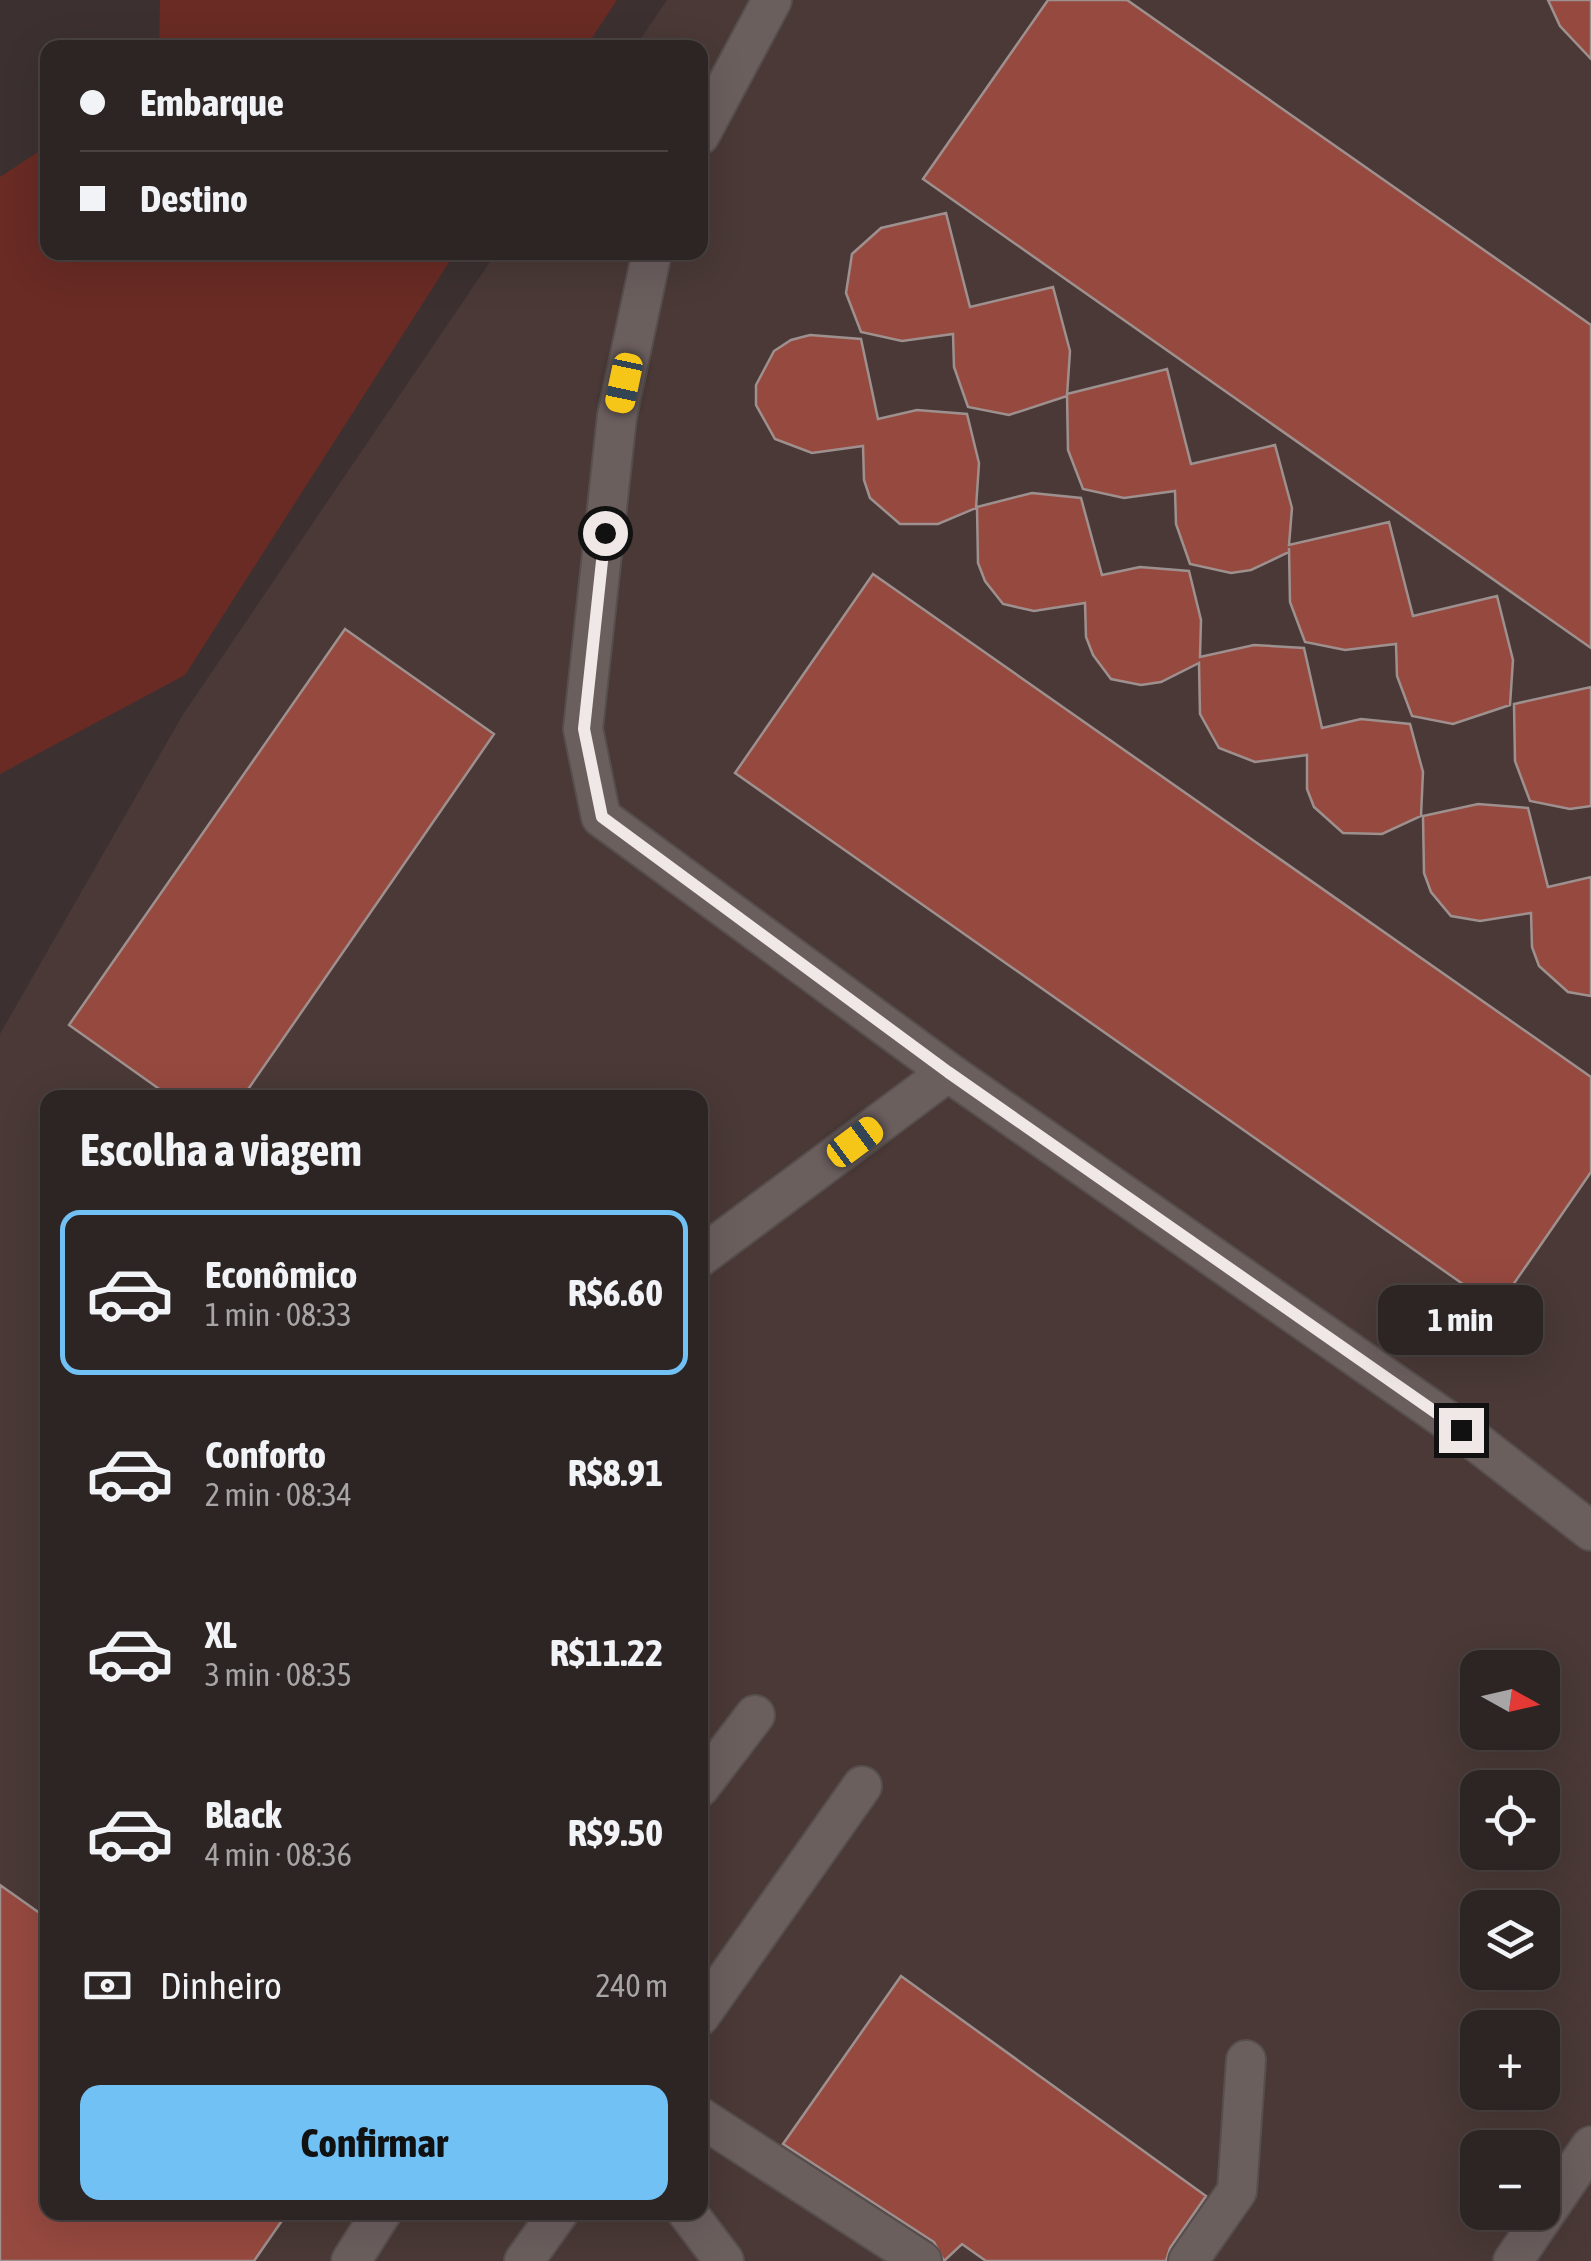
<!DOCTYPE html>
<html lang="pt">
<head>
<meta charset="utf-8">
<style>
  :root { --surface:#2d2524; --page:#393131; --text:#f1f3f6; --muted:#a7a5a6; --line:#484241; --accent:#71c1f5 }
  body { margin:0; font-family:"Asap Condensed",sans-serif; background:var(--page); color:var(--text); height:100vh; display:flex; flex-direction:column; font-size:38px; white-space:nowrap }
  * { box-sizing:border-box; margin:0 }
  p { font-size:32px; color:var(--muted) }
  .icon { flex:none; width:55px; height:55px; fill:none; stroke:currentColor; stroke-width:2; stroke-linecap:round; stroke-linejoin:round }
  .map { position:relative; flex:1; overflow:hidden }
  .sheet { position:absolute; left:40px; top:1090px; width:668px; height:1130px; display:flex; flex-direction:column; background:var(--surface); border-radius:20px; box-shadow:0 10px 40px #0002,0 0 0 2px var(--line) }
  .sheet>* { flex:none }
  .guide { position:absolute; left:40px; top:40px; width:668px; height:220px; border-radius:20px; box-shadow:0 10px 40px #0002,0 0 0 2px var(--line); display:grid; align-content:center; height:220px; padding:0 40px; background:var(--surface) }
  .needle { width:65px; rotate:98deg }
  .buttons { position:absolute; left:1460px; top:1650px; display:grid; gap:20px }
  .buttons a { display:grid; place-items:center; width:100px; height:100px; border-radius:20px; background:var(--surface); box-shadow:0 10px 40px #0002,0 0 0 2px var(--line); font-size:50px }
  .end { position:absolute; width:45px; height:45px; margin:-22px; border:12px solid #efe8e7; background:#111; box-shadow:0 0 0 5px #111 }
  .from { border-radius:50% }
  .bubble { position:absolute; height:70px; border-radius:20px; background:var(--surface); box-shadow:0 10px 40px #0002,0 0 0 2px var(--line); font-size:32px; font-weight:700; line-height:70px; text-align:center }
  .car { position:absolute; width:30px; height:60px; margin:-30px -15px; border-radius:12px; box-shadow:0 0 8px 2px #0007; background:linear-gradient(#f5c518 24%,#345 0 40%,#f5c518 0 76%,#345 0 86%,#f5c518 0) }
  .guide b { display:flex; align-items:center; gap:35px; height:95px; font-size:38px }
  .guide b+b { border-top:2px solid var(--line) }
  .guide i { width:25px; height:25px; background:var(--text) }
  ul { padding:0; list-style:none }
  li { display:flex; align-items:center; gap:30px; height:165px; margin:0 20px 15px; padding:0 20px; border:5px solid transparent; border-radius:20px }
  li div { flex:1 }
  li b { display:block; font-size:38px }
  li em { font-style:normal; font-weight:700 }
  li.active { border-color:var(--accent) }
  li>.icon { width:90px; height:90px; stroke-width:1.5 }
  h2 { padding:0 40px; font-size:45px; line-height:120px }
  .pay { display:flex; align-items:center; gap:25px; height:110px; padding:0 40px; font-size:38px }
  .pay p { margin-inline-start:auto }
  .primary-button { display:flex; gap:20px; margin-top:auto; padding:20px 40px }
  .primary-button a { flex:1; height:115px; border-radius:20px; background:var(--accent); color:#111; font-size:40px; font-weight:700; line-height:115px; text-align:center }
  .map>svg:first-child { display:block }
  .built { fill:#4a3936; fill-rule:evenodd }
  .green { fill:#692b24 }
  .building { fill:#96493f; stroke:#9d908e; stroke-width:2.5 }
  .lines { fill:none; stroke-linecap:round; stroke-linejoin:round }
  .minor-casing { stroke:#574f4e; stroke-width:42 }
  .minor { stroke:#6b5f5e; stroke-width:38 }
  .route { stroke:#efe8e7; stroke-width:12 }
</style>
</head>
<body>
<div class="map">
<svg width="1591" height="2261" viewBox="0 0 1591 2261">
  <rect width="100%" height="100%" fill="#3c3130"/>
  <path class="built" d="M667 0H1591V2261H0V1034L182 716 496 253 700 252V48L635 47ZM48 1098H700V2212H48ZM1478 1668H1542V1732H1478ZM1478 1788H1542V1852H1478ZM1478 1908H1542V1972H1478ZM1478 2028H1542V2092H1478ZM1478 2148H1542V2212H1478Z"/>
  <path class="green" d="M160 0H617L586 47 159 48Z
    M47 146 48 252 455 253 185 675 0 774V177Z"/>
  <path class="building" d="M1048 0H1127L1591 325V648L923 179Z
    M1548 0H1591V59L1560 26Z
    M946 213 970 307 1053 287 1070 351 1067 396 1009 415 968 407 954 367 953 334 902 341 861 332 846 293 852 254 881 228Z
    M810 335 861 339 878 419 917 410 967 414 979 463 976 508 938 524H900L870 498 864 480 863 446 812 453 775 439 756 405V385L774 351 791 340Z
    M1167 369 1191 464 1275 445 1292 508 1289 545 1389 522 1413 616 1497 596 1513 660 1510 705 1453 724 1412 716 1397 676 1396 644 1345 650 1305 642 1290 602 1289 548V552L1251 570 1231 573 1190 564 1176 524 1175 491 1124 498 1083 489 1068 450 1067 394Z
    M1032 493 1081 498 1102 575 1140 567 1189 571 1201 620 1200 657 1254 645 1304 648 1322 728 1361 719 1410 724 1423 772 1421 816 1382 834 1343 833 1314 807 1307 789V755L1255 762 1219 748 1200 714 1199 663 1161 682 1141 685 1111 679 1093 655 1086 637 1085 603 1034 611 1003 604 985 581 978 563 977 507Z
    M873 574 1591 1077V1172L1497 1308 735 773Z
    M345 629 494 734 242 1098H172L69 1025Z
    M1591 687V806L1570 809 1530 801 1515 761 1514 704Z
    M1478 804 1528 808 1548 887 1591 877V996L1568 992 1539 966 1532 947 1531 913 1480 921 1451 916 1431 892 1424 873 1423 816Z
    M0 1885 48 1919V2212H288L254 2261H0Z
    M901 1976 1206 2196 1170 2248 1166 2261H986L962 2244 944 2261 934 2242 783 2144Z"/>
  <g class="lines">
    <defs>
      <path id="minor" d="M700 135 772 0
        M652 252 617 416 583 729 601 817 948 1072 1461 1430 1591 1531
        M700 1257 948 1072
        M700 1787 755 1715
        M700 2016 862 1786
        M700 2117 922 2261
        M687 2212 724 2261
        M351 2261 382 2212
        M524 2261 559 2212
        M1188 2261 1237 2191 1246 2060
        M1513 2261 1591 2146"/>
    </defs>
    <use href="#minor" class="minor-casing"/>
    <use href="#minor" class="minor"/>
  </g>
  <g class="lines">
    <path class="route" d="M605 533 584 729 602 817 948 1072 1461 1430"/>
  </g>
</svg>
<div class="buttons">
<a><svg class="needle" viewBox="-14 -14 28 28"><path d="M0-13l5 13h-10z" fill="#e53935"/><path d="M0 13l5-13h-10z" fill="#a7a5a6"/></svg></a>
<a><svg class="icon" aria-label="locate" viewBox="0 0 24 24"><circle cx="12" cy="12" r="6"/><path d="M12 2v4M12 18v4M2 12h4M18 12h4"/></svg></a>
<a><svg class="icon" aria-label="layers" viewBox="0 0 24 24"><path d="M12 4l9 5-9 5-9-5zM3 14l9 5 9-5"/></svg></a>
<a>+</a>
<a>−</a>
</div>
<i class="end from" style="left:605px;top:533px"></i>
<i class="end" style="left:1461px;top:1430px"></i>
<div class="bubble" style="left:1378px;top:1285px;width:165px">1 min</div>
<i class="car" style="left:624px;top:383px;rotate:192deg"></i>
<i class="car" style="left:855px;top:1142px;rotate:53deg"></i>
<div class="guide">
<b><i class="from"></i>Embarque</b>
<b><i></i>Destino</b>
</div>
<section class="sheet">
<h2>Escolha a viagem</h2>
<ul>
<li class="active"><svg class="icon" aria-label="car" viewBox="0 0 24 24"><path d="M5 17H2v-5l4-1 3-4h7l3 4 3 1v5h-3M9 17h6M6 11h13"/><circle cx="7" cy="17" r="2"/><circle cx="17" cy="17" r="2"/></svg><div><b>Econômico</b><p>1 min · 08:33</p></div><em>R$6.60</em></li>
<li><svg class="icon" aria-label="car" viewBox="0 0 24 24"><path d="M5 17H2v-5l4-1 3-4h7l3 4 3 1v5h-3M9 17h6M6 11h13"/><circle cx="7" cy="17" r="2"/><circle cx="17" cy="17" r="2"/></svg><div><b>Conforto</b><p>2 min · 08:34</p></div><em>R$8.91</em></li>
<li><svg class="icon" aria-label="car" viewBox="0 0 24 24"><path d="M5 17H2v-5l4-1 3-4h7l3 4 3 1v5h-3M9 17h6M6 11h13"/><circle cx="7" cy="17" r="2"/><circle cx="17" cy="17" r="2"/></svg><div><b>XL</b><p>3 min · 08:35</p></div><em>R$11.22</em></li>
<li><svg class="icon" aria-label="car" viewBox="0 0 24 24"><path d="M5 17H2v-5l4-1 3-4h7l3 4 3 1v5h-3M9 17h6M6 11h13"/><circle cx="7" cy="17" r="2"/><circle cx="17" cy="17" r="2"/></svg><div><b>Black</b><p>4 min · 08:36</p></div><em>R$9.50</em></li>
</ul>
<div class="pay"><svg class="icon" aria-label="cash" viewBox="0 0 24 24"><path d="M3 7h18v10H3z"/><circle cx="12" cy="12" r="2"/></svg>Dinheiro<p>240 m</p></div>
<div class="primary-button"><a>Confirmar</a></div>
</section>
</div>
</body>
</html>
